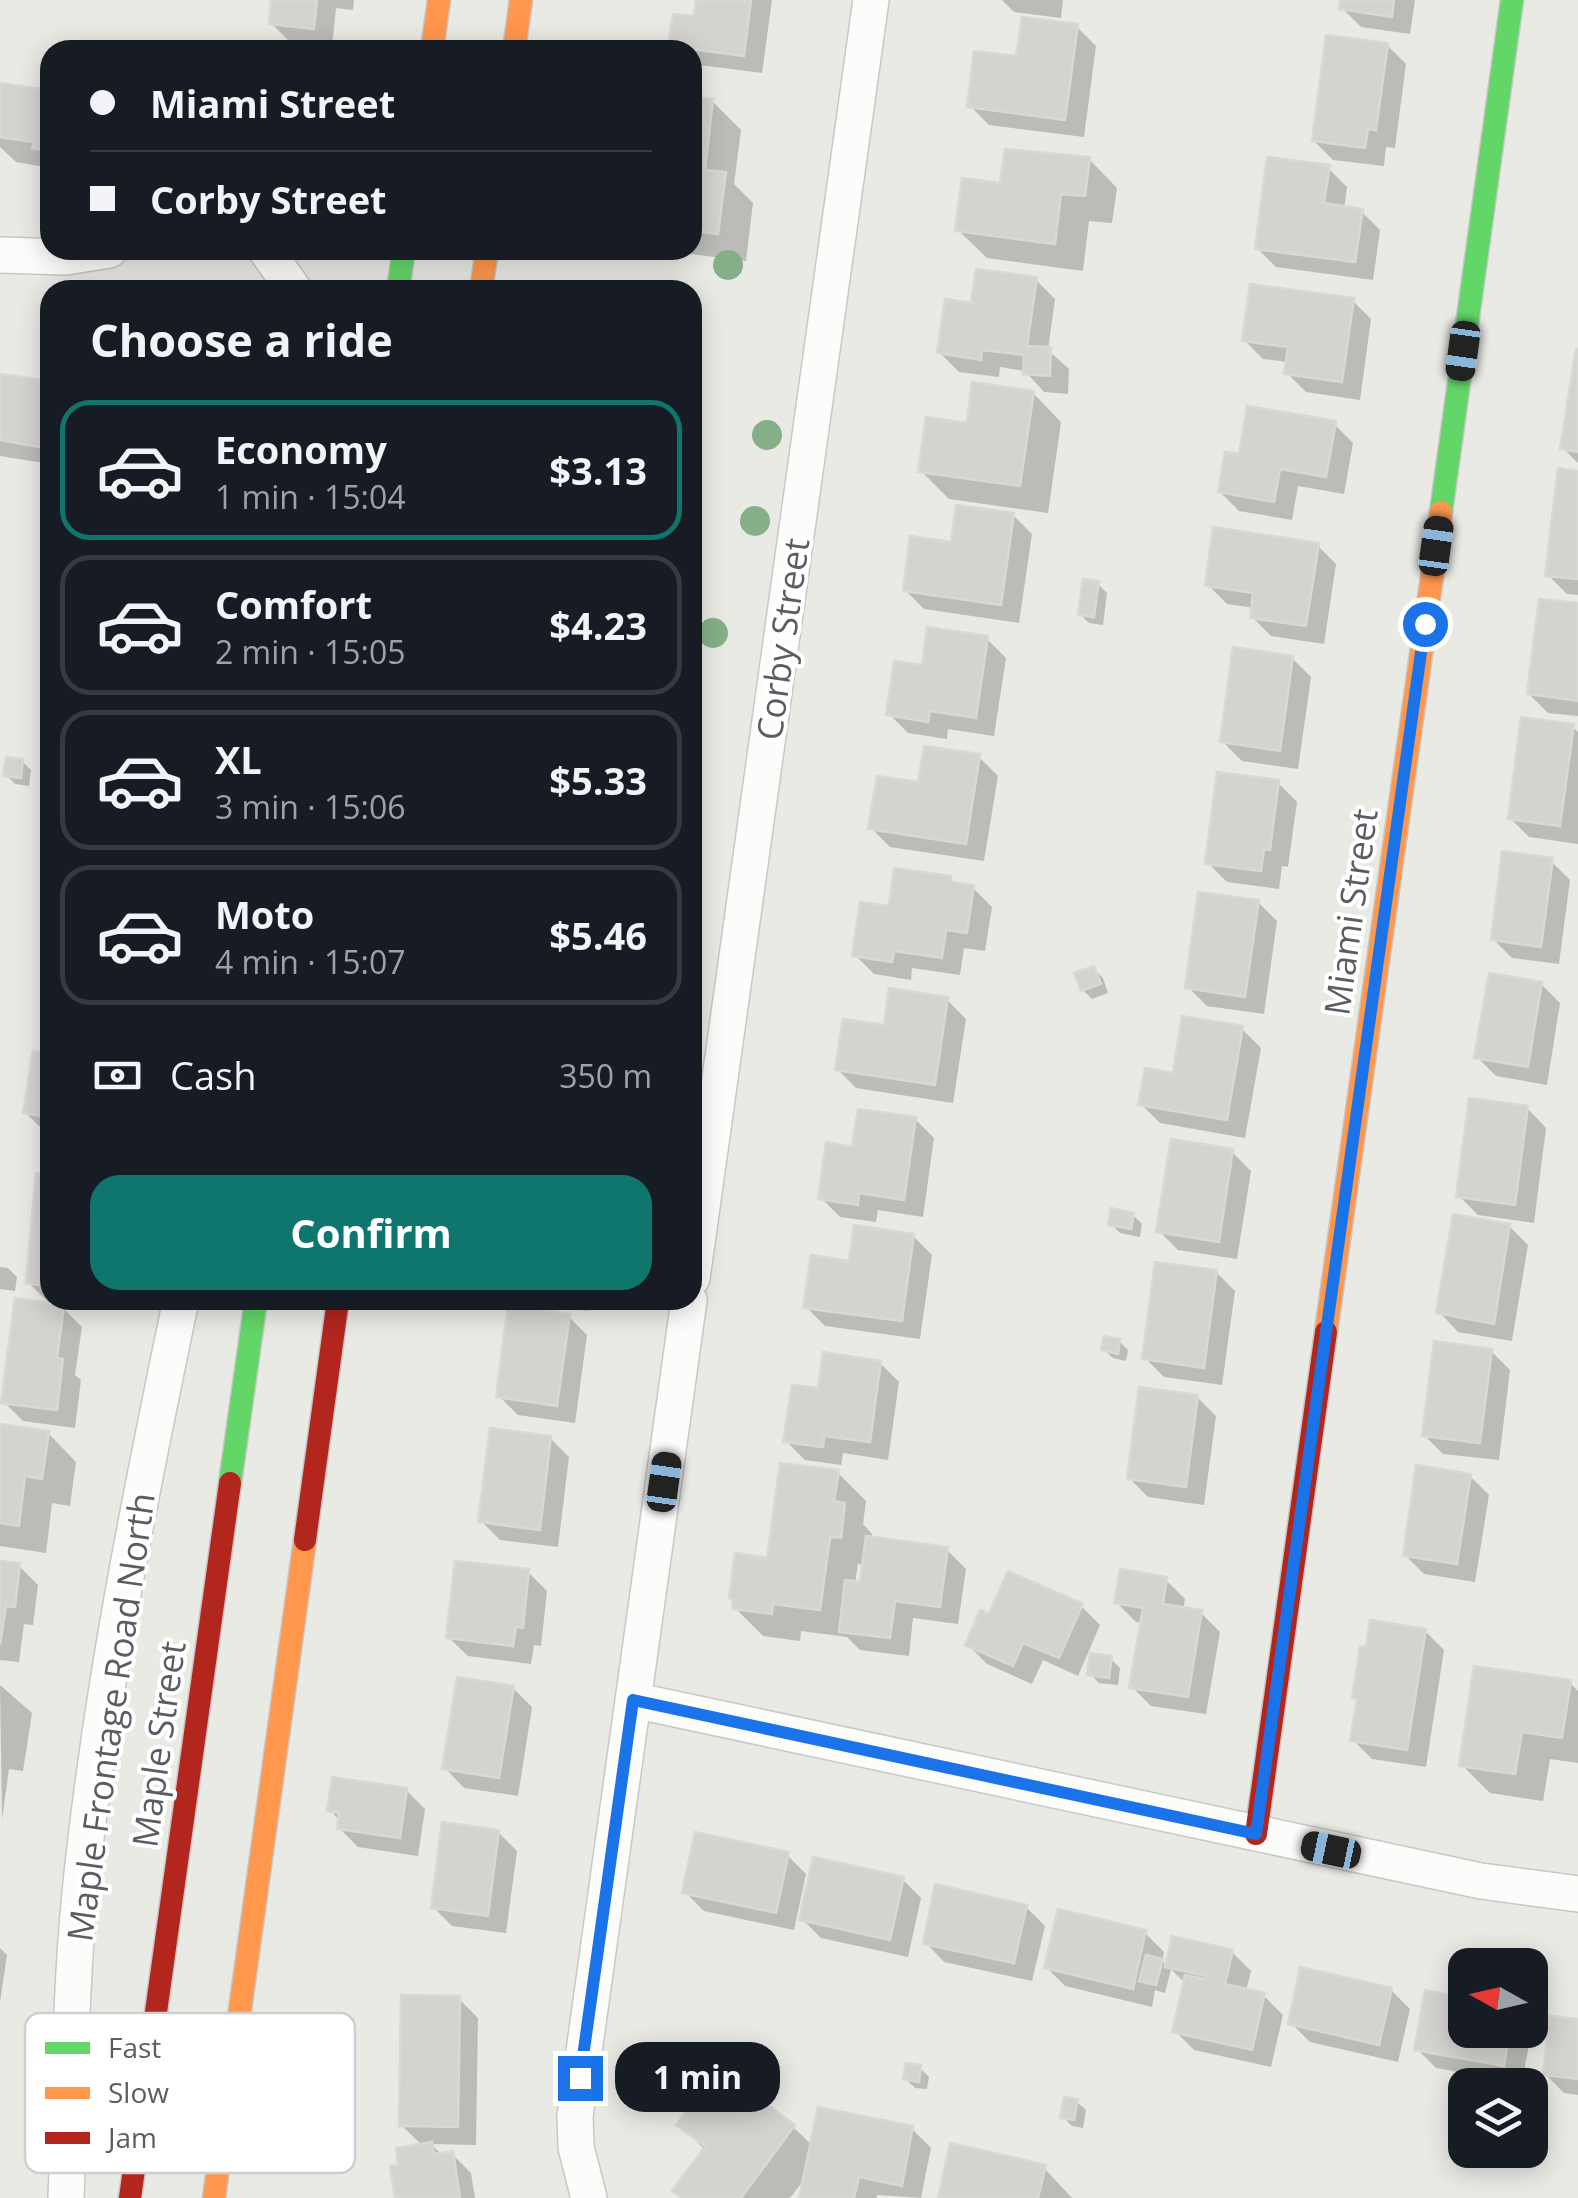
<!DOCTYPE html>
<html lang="en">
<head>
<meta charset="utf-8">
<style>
  :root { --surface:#171b24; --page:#242831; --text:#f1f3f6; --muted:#9ea1a6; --line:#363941; --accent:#0f766e }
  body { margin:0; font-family:"Open Sans",sans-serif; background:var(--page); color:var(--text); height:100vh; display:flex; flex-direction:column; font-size:38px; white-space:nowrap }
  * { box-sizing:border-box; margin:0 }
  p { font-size:32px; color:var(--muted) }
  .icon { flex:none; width:55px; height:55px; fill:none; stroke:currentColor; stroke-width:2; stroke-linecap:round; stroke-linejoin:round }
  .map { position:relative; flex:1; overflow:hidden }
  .panel { position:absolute; left:40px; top:280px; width:662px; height:1030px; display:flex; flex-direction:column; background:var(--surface); border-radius:30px; box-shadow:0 5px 25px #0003 }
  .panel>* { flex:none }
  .guide { position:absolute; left:40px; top:40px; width:662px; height:220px; border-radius:30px; box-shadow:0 5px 25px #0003; display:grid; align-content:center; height:220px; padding:0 50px; background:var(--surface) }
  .needle { width:65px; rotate:278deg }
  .controls { position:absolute; left:1448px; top:1948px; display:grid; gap:20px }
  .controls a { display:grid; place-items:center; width:100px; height:100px; border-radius:20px; background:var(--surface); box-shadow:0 5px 25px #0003; font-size:50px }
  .end { position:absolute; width:45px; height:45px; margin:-22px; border:12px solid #1a73e8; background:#fff; box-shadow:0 0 0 5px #fff }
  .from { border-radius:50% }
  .bubble { position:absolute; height:70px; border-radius:30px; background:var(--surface); box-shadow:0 5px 25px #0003; font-size:32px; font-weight:700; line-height:70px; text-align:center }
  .car { position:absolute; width:30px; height:60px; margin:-30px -15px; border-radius:12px; box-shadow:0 0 8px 2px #0007; background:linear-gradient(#222 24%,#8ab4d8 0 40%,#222 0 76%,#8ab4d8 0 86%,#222 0) }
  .guide b { display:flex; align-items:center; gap:35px; height:95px; font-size:38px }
  .guide b+b { border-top:2px solid var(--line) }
  .guide i { width:25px; height:25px; background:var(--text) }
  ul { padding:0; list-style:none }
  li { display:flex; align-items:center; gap:30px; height:140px; margin:0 20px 15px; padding:0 30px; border:5px solid var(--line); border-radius:30px }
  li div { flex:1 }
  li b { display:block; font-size:38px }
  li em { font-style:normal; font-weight:700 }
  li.current { border-color:var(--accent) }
  li>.icon { width:90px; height:90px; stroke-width:1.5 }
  h2 { padding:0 50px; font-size:45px; line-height:120px }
  .pay { display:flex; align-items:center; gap:25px; height:110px; padding:0 50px; font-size:38px }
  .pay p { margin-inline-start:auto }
  .primary-button { display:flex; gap:20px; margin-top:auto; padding:20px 50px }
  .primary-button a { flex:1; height:115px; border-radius:30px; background:var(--accent); color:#fff; font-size:40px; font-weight:700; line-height:115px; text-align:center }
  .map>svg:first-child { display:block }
  .shadow { fill:#0003; fill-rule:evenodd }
  .building { fill:#d4d3d0; stroke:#dad8d4; stroke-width:2.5 }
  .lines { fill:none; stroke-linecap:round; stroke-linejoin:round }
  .street-casing { stroke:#c7c8c7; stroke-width:38 }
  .fast-casing { stroke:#c6c7c5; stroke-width:25 }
  .slow-casing { stroke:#c6c7c5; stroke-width:25 }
  .jam-casing { stroke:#c6c7c5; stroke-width:25 }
  .street { stroke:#fcfcfb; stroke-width:35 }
  .fast { stroke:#63d668; stroke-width:22 }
  .slow { stroke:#ff974d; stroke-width:22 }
  .jam { stroke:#b3261e; stroke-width:22 }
  .tree { fill:#85b087 }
  .route { stroke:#1a73e8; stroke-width:12 }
  .labels { text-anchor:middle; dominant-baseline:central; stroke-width:8; stroke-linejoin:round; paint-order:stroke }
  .street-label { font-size:35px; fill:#5a5e63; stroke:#fff }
  .key { fill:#fff; stroke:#cecfd0; stroke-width:2.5 }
  .key-label { font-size:28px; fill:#5a5e63 }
</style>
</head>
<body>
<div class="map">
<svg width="1578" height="2198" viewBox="0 0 1578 2198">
  <rect width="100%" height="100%" fill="#eaeae5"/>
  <path class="shadow" d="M274 0H354L353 10 336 8 332 47 290 42 271 23Z
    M698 0H772L762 73 692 64V50H676L671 45 696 19Z
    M1002 0H1063L1061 18 1014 12Z
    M1343 0H1415L1410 34 1361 27 1342 8Z
    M1077 27 1096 46 1084 137 989 125 970 106 1018 59Z
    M1387 45 1406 64 1395 148 1386 147 1384 166 1333 160 1314 141Z
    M0 85 50 93V168L16 162 0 147Z
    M692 99 712 101 741 130 734 184 753 203 746 261 659 250H692Z
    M1089 159 1117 188 1112 223 1089 221 1083 271 987 258 958 230Z
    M1328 168 1347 187 1344 209 1361 211 1380 230 1373 280 1276 267 1257 248Z
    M1036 280 1055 299 1048 350 1069 369 1068 394 1044 392 1025 371 1000 367 999 377 959 372 940 353Z
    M1352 300 1371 319 1360 400 1306 392 1287 373 1288 362 1263 359 1244 340Z
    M1578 352V463L1563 448Z
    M0 377 50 384V464L0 456Z
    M1033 393 1061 422 1048 513 949 499 921 471Z
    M1334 424 1353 443 1344 494 1298 486 1292 520 1239 511 1220 492 1241 457Z
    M1578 473V595L1567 594 1548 575Z
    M1013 515 1032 534 1019 623 924 609 905 590 953 545Z
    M1317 545 1336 564 1324 644 1271 636 1252 617 1254 608 1227 604 1208 585Z
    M1098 584 1107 593 1103 625 1089 623 1080 614Z
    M1578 606V716L1548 713 1529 694Z
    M987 639 1006 658 994 736 948 729 947 739 908 733 889 714 924 668Z
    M1292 658 1311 677 1298 769 1242 761 1223 742Z
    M1572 726 1578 732V844L1529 837 1510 818Z
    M979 757 998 776 984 861 890 847 871 828 920 785Z
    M22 761 31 770 29 786 15 784 6 775Z
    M1278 783 1297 802 1288 867 1282 866 1279 889 1227 882 1208 863Z
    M1551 861 1570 880 1559 964 1512 958 1493 939Z
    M950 878 957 885 973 888 992 907 985 951 964 948 960 975 912 968 911 980 874 974 855 955 891 909Z
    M1258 902 1277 921 1264 1014 1207 1006 1188 987Z
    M1094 969 1103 978 1108 993 1092 999 1083 990Z
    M1541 984 1560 1003 1547 1085 1496 1076 1477 1057Z
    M947 1000 966 1019 953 1103 856 1088 837 1069 886 1028Z
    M1242 1029 1261 1048 1245 1138 1160 1123 1141 1104Z
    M50 1057V1153L47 1150 49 1132 44 1131 25 1112Z
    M1527 1108 1546 1128 1534 1223 1478 1215 1459 1196Z
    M915 1119 934 1138 923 1217 878 1210 876 1222 840 1217 821 1198Z
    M1232 1152 1251 1171 1237 1259 1178 1250 1159 1231Z
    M50 1177V1300H97L96 1308 58 1303 82 1327 75 1375 81 1380 75 1428 23 1421 4 1402 52 1306 28 1282Z
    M1133 1215 1142 1224 1140 1237 1120 1233 1111 1224Z
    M1509 1226 1528 1245 1512 1341 1458 1332 1439 1312Z
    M913 1236 932 1255 920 1339 825 1326 806 1307 851 1264Z
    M0 1267 8 1268 17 1277 15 1291 0 1289Z
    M1216 1272 1235 1291 1222 1385 1164 1377 1145 1358Z
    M529 1300H589L588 1311 532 1303Z
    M568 1316 587 1335 575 1423 518 1415 499 1396Z
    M1119 1341 1128 1350 1126 1361 1113 1358 1104 1350Z
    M1491 1351 1510 1370 1499 1460 1443 1454 1424 1435Z
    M880 1363 899 1382 888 1460 843 1453 841 1465 805 1460 786 1441 820 1391Z
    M1197 1397 1216 1416 1204 1505 1148 1497 1129 1478Z
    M0 1427 48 1433 76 1462 70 1506 52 1503 46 1553 0 1546Z
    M550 1438 569 1457 558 1547 500 1540 481 1521Z
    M838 1473 866 1501 863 1524 872 1534 871 1540 947 1550 966 1569 958 1624 913 1618 909 1656 860 1650 847 1637 801 1631 800 1641 763 1636 735 1608ZM858 1564 865 1565 862 1585 855 1584Z
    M1470 1476 1489 1495 1475 1582 1424 1574 1405 1555Z
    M0 1563 19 1566 38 1585 33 1625 24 1624 19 1662 0 1660Z
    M528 1572 547 1591 541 1646 534 1645 531 1664 468 1656 448 1637Z
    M1166 1580 1185 1599 1183 1610 1201 1613 1220 1632 1206 1714 1151 1706 1132 1687 1143 1623 1136 1622 1117 1603Z
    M1081 1606 1100 1625 1078 1676 1043 1660 1032 1684 987 1664 968 1645 990 1618Z
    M1425 1631 1444 1650 1426 1767 1372 1759 1353 1740 1359 1701 1355 1697Z
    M1111 1659 1120 1668 1118 1685 1099 1683 1090 1674Z
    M1569 1682 1578 1691V1763L1550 1759 1543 1801 1490 1793 1462 1765Z
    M0 1685 32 1713 23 1771 9 1769 2 1820Z
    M513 1688 532 1707 518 1796 464 1788 445 1768Z
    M406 1790 425 1809 418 1856 358 1847 339 1828 340 1821 330 1810Z
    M498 1832 517 1851 506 1933 452 1926 433 1907Z
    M787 1855 806 1874 794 1930 704 1911 685 1892Z
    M902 1879 921 1898 908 1957 821 1938 800 1917Z
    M1026 1907 1045 1926 1032 1981 944 1962 926 1943Z
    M1145 1933 1164 1952 1162 1961 1168 1967 1232 1952 1251 1971 1246 1991 1264 1996 1283 2015 1271 2067 1194 2050 1175 2031 1186 1984 1171 1969 1165 1993 1155 1990 1152 2007 1065 1986 1046 1967Z
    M0 1948 7 1955 0 2002Z
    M1391 1990 1410 2009 1398 2062 1310 2042 1291 2023Z
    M459 1999 478 2018 476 2145 431 2144 442 2155 452 2154 471 2173 475 2198H397L401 2167 423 2146 401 2125Z
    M1465 2000V2030L1532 2028 1522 2083 1436 2068 1417 2049Z
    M1578 2021V2095L1564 2093 1545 2074Z
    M920 2068 929 2077 927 2089 915 2088 906 2079Z
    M1077 2102 1086 2110 1083 2128 1072 2126 1063 2117Z
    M680 2125 793 2127 813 2146 912 2129 931 2148 921 2198 877 2195V2198H802L807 2176 790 2198H683L705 2150Z
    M1044 2168 1072 2198H940Z"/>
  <path class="building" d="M271 0H317L314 29 269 24Z
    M696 0H751L744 56 668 46 673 14 694 16Z
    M1340 0H1394L1392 17 1339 9Z
    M1022 17 1078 24 1065 120 967 107 974 51 1016 56Z
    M1326 35 1388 43 1376 130 1368 129 1365 148 1312 141Z
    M0 83 50 90V151L32 148 34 142 0 137Z
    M692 97 713 99 705 170 726 172 718 234 692 231Z
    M1005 149 1090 157 1085 196 1061 194 1055 244 955 231 962 178 1000 183Z
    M1267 157 1330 165 1324 203 1363 209 1355 262 1255 249Z
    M976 269 1037 277 1027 346 1051 347 1050 376 1023 374 1024 355 982 350 981 360 937 353 945 299 971 303Z
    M1250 284 1354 298 1342 382 1284 374 1288 347 1242 341Z
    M1576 349H1578V452L1560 449Z
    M0 374 50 381V449L0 440Z
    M972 382 1034 391 1020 486 918 472 926 417 967 423Z
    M1247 406 1336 421 1326 477 1280 469 1274 502 1218 492 1225 452 1239 454Z
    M1558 468 1578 471V579L1545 576Z
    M956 505 1014 513 1001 605 903 591 910 536 951 542Z
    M1213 527 1319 543 1306 626 1250 618 1253 593 1205 586Z
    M1083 579 1099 581 1094 617 1078 615Z
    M1539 599 1578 603V701L1527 694Z
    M927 627 988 636 976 718 930 711 928 722 886 715 894 661 922 665Z
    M1233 647 1293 656 1280 751 1220 742Z
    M1521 717 1574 724 1560 826 1508 819Z
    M924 746 980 754 966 844 868 829 877 776 918 782Z
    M6 757 23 759 21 778 3 776Z
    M1217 772 1279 780 1270 850 1264 849 1261 871 1205 864Z
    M1502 851 1553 858 1541 947 1491 940Z
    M894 868 951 876V882L974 885 967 933 946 930 942 958 894 951 892 962 852 956 860 902 889 906Z
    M1198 892 1259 900 1245 997 1185 988Z
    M1094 966 1101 984 1081 991 1074 973Z
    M1489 973 1542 982 1528 1067 1474 1058Z
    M889 988 948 997 935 1085 835 1070 843 1019 884 1025Z
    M1182 1016 1243 1026 1227 1120 1138 1105 1145 1068 1173 1073Z
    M33 1051 50 1054V1152L44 1151 49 1117 23 1113Z
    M1469 1098 1528 1106 1515 1205 1456 1197Z
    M858 1109 916 1117 904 1200 859 1193 858 1205 818 1199 826 1142 852 1147Z
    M1171 1139 1233 1149 1219 1242 1156 1232Z
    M36 1173 50 1175V1287L26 1283Z
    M1111 1208 1134 1213 1131 1229 1108 1225Z
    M1453 1214 1510 1224 1494 1324 1436 1313Z
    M854 1225 914 1234 902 1321 803 1308 811 1255 849 1261Z
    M1155 1262 1217 1270 1204 1368 1142 1359Z
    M15 1298 64 1305 57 1358 63 1359 57 1410 1 1403Z
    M508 1305 570 1314 557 1406 496 1397Z
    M1104 1336 1120 1339 1118 1354 1101 1350Z
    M1434 1341 1492 1349 1480 1443 1422 1436Z
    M823 1352 881 1361 870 1442 824 1436 823 1447 783 1442 792 1385 818 1388Z
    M1139 1387 1198 1395 1186 1487 1127 1479Z
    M0 1424 49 1431 42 1479 25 1476 19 1526 0 1523Z
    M490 1428 551 1436 540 1530 478 1522Z
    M780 1463 839 1470 834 1501 845 1503 841 1538 830 1537 820 1610 773 1604 772 1614 732 1609 733 1599 729 1598 735 1553 767 1558Z
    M1416 1465 1471 1474 1457 1564 1403 1556Z
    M866 1536 948 1547 940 1607 895 1601 890 1638 839 1632 845 1580 860 1582Z
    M0 1561 20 1563 15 1607 6 1606 0 1645Z
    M455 1561 529 1569 523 1628 516 1627 513 1646 446 1638Z
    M1120 1569 1167 1577 1163 1604 1202 1610 1188 1697 1129 1688 1143 1608 1114 1603Z
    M1008 1571 1083 1604 1059 1658 1023 1643 1013 1666 965 1645 980 1610 989 1614Z
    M1370 1620 1426 1629 1407 1750 1350 1741 1357 1699 1352 1698 1360 1647H1366Z
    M1090 1653 1112 1656 1109 1678 1087 1675Z
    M1474 1666 1571 1680 1562 1738 1522 1732 1515 1774 1459 1766Z
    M457 1677 514 1686 499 1778 442 1769Z
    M332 1777 407 1788 400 1838 337 1829 339 1813 327 1811Z
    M442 1822 499 1830 488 1916 431 1908Z
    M695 1832 789 1852 776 1913 682 1893Z
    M813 1857 904 1877 890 1940 799 1920Z
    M935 1884 1027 1905 1014 1963 923 1944Z
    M1058 1909 1146 1930 1133 1989 1044 1968Z
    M1172 1936 1233 1950 1225 1984 1265 1993 1252 2050 1172 2032 1185 1975 1205 1979 1206 1976 1165 1967Z
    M1146 1955 1163 1959 1156 1985 1139 1981Z
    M1300 1967 1392 1988 1379 2045 1288 2024Z
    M1425 1990 1465 1998V2030H1510L1504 2066 1414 2050Z
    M401 1995 460 1996 458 2127 399 2126Z
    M1550 2016 1578 2019V2079L1543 2075Z
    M906 2063 921 2065 919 2082 903 2079Z
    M718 2068 795 2125 741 2198H682L672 2191 705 2146 676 2125Z
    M1064 2097 1078 2099 1074 2120 1060 2118Z
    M818 2107 913 2126 902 2186 859 2177 854 2198H799Z
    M432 2142 434 2154 453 2151 460 2198H395L390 2166 398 2165 396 2148Z
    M950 2143 1046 2165 1038 2198H938Z"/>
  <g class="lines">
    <defs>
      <path id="street" d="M266 250 294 290
        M0 255 66 257 109 250
        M692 1278 871 0
        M633 1700 1481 1881 1578 1894
        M66 2198C70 2097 70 1994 80 1893 100 1694 140 1496 181 1300
        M589 2198 576 2147 575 2116 689 1300"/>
      <path id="fast" d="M398 290 404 250
        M1441 512 1512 0
        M230 1483 256 1300"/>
      <path id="slow" d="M432 50 439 0
        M514 50 521 0
        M481 290 487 250
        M1326 1332 1441 512
        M214 2198 305 1540"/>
      <path id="jam" d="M305 1540 338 1300
        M1256 1834 1326 1332
        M130 2198 230 1483"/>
    </defs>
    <use href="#street" class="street-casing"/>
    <use href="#fast" class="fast-casing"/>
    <use href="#slow" class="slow-casing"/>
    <use href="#jam" class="jam-casing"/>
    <use href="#street" class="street"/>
    <use href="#fast" class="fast"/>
    <use href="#slow" class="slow"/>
    <use href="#jam" class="jam"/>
  </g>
  <g class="tree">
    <circle cx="728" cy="265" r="15"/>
    <circle cx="767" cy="435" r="15"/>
    <circle cx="755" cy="521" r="15"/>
    <circle cx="713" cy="633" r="15"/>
  </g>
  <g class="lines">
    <path class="route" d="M580 2078 633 1700 1256 1834 1425 624"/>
  </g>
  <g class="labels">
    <g class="street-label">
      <text transform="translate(782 639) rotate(-82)">Corby Street</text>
      <text transform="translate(1350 912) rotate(-82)">Miami Street</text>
      <text transform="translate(110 1717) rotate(-82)">Maple Frontage Road North</text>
      <text transform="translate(158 1744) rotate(-82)">Maple Street</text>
    </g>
  </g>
  <rect x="25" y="2013" width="330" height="160" rx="15" class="key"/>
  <rect x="45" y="2042" width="45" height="12" fill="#63d668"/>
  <rect x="45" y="2087" width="45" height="12" fill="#ff974d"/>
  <rect x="45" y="2132" width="45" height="12" fill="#b3261e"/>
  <g class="key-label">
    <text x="108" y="2058">Fast</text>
    <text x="108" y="2103">Slow</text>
    <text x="108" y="2148">Jam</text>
  </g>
</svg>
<div class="controls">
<a><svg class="needle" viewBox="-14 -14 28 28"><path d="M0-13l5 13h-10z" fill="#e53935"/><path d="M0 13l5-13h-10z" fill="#9ea1a6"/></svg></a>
<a><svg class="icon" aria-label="layers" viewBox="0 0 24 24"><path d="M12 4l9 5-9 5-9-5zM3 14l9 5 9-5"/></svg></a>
</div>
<i class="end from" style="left:1425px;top:624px"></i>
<i class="end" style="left:580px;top:2078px"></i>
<div class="bubble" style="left:615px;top:2042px;width:165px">1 min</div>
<i class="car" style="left:1463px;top:351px;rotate:188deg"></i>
<i class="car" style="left:1436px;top:546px;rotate:8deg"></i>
<i class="car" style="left:664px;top:1482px;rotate:8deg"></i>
<i class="car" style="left:1331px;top:1850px;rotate:282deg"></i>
<div class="guide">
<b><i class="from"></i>Miami Street</b>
<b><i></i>Corby Street</b>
</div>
<section class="panel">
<h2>Choose a ride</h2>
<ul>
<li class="current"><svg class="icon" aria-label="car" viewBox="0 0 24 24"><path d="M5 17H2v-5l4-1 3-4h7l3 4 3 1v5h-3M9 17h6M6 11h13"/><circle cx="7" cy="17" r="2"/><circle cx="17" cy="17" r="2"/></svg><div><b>Economy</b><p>1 min · 15:04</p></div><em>$3.13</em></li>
<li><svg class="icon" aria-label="car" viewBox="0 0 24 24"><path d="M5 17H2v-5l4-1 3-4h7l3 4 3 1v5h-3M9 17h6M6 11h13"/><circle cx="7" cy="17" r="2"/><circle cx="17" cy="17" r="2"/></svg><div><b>Comfort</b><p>2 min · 15:05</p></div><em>$4.23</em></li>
<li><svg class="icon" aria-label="car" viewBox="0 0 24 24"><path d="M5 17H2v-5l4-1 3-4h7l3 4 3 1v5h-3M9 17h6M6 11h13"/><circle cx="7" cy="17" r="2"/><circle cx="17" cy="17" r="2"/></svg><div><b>XL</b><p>3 min · 15:06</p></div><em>$5.33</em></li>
<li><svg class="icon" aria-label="car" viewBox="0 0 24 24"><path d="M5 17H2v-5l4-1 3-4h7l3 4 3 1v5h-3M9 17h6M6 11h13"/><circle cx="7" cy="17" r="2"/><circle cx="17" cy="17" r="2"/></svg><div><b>Moto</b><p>4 min · 15:07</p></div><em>$5.46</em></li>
</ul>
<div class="pay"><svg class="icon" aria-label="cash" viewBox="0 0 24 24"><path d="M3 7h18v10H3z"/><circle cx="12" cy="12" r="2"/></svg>Cash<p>350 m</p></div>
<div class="primary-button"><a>Confirm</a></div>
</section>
</div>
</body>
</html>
